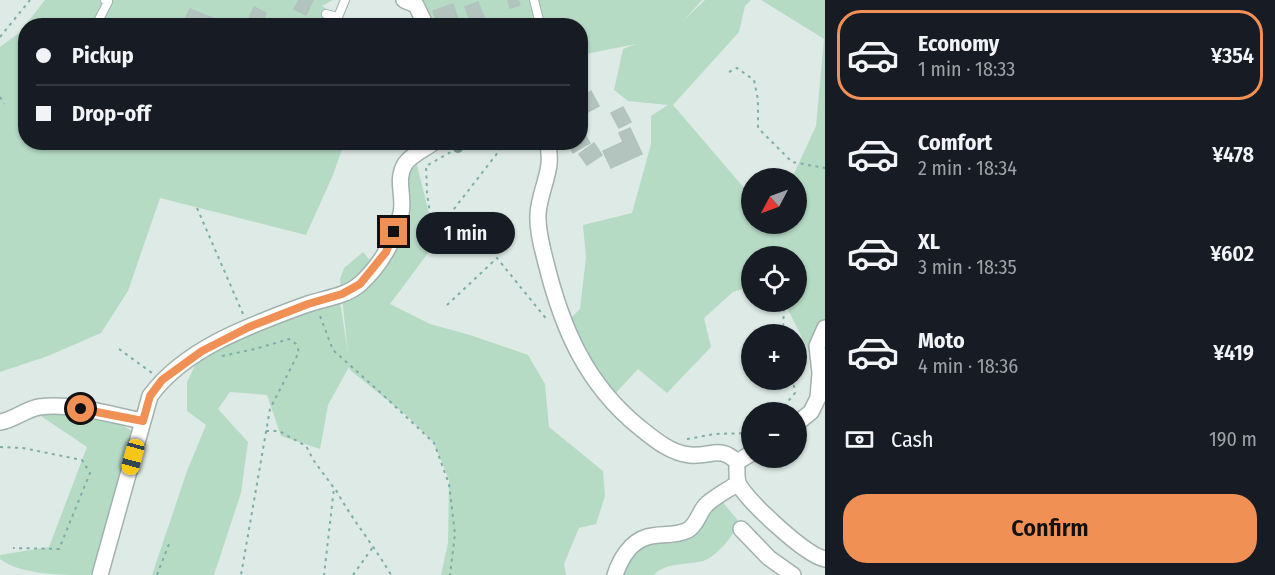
<!DOCTYPE html>
<html lang="en">
<head>
<meta charset="utf-8">
<style>
  :root { --surface:#171b24; --page:#242831; --text:#f1f3f6; --muted:#9ea1a6; --line:#363941; --accent:#f19054 }
  body { margin:0; font-family:"Fira Sans Condensed",sans-serif; background:var(--page); color:var(--text); height:100vh; display:flex; flex-direction:column; font-size:22px; white-space:nowrap }
  * { box-sizing:border-box; margin:0 }
  p { font-size:20px; color:var(--muted) }
  .icon { flex:none; width:33px; height:33px; fill:none; stroke:currentColor; stroke-width:2; stroke-linecap:round; stroke-linejoin:round }
  .map { position:relative; flex:1; overflow:hidden }
  .details { display:flex; flex-direction:column; background:var(--surface); width:450px }
  .details>* { flex:none }
  .top-card { position:absolute; left:18px; top:18px; width:570px; height:132px; border-radius:24px; box-shadow:0 2px 4px #0004; display:grid; align-content:center; height:132px; padding:0 18px; background:var(--surface) }
  .needle { width:39px; rotate:229deg }
  .fabs { position:absolute; left:741px; top:168px; display:grid; gap:12px }
  .fabs a { display:grid; place-items:center; width:66px; height:66px; border-radius:50%; background:var(--surface); box-shadow:0 2px 4px #0004; font-size:30px }
  .end { position:absolute; width:27px; height:27px; margin:-14px; border:8px solid #f19054; background:#111; box-shadow:0 0 0 3px #111 }
  .from { border-radius:50% }
  .bubble { position:absolute; height:42px; border-radius:21px; background:var(--surface); box-shadow:0 2px 4px #0004; font-size:20px; font-weight:600; line-height:42px; text-align:center }
  .car { position:absolute; width:18px; height:36px; margin:-18px -9px; border-radius:8px; box-shadow:0 0 4px 2px #0007; background:linear-gradient(#f5c518 24%,#345 0 40%,#f5c518 0 76%,#345 0 86%,#f5c518 0) }
  .top-card b { display:flex; align-items:center; gap:21px; height:57px; font-size:22px }
  .top-card b+b { border-top:2px solid var(--line) }
  .top-card i { width:15px; height:15px; background:var(--text) }
  ul { padding:10px 0 0; list-style:none }
  li { display:flex; align-items:center; gap:18px; height:90px; margin:0 12px 9px; padding:0 6px; border:3px solid transparent; border-radius:24px }
  li div { flex:1 }
  li b { display:block; font-size:22px }
  li em { font-style:normal; font-weight:600 }
  li.active { border-color:var(--accent) }
  li>.icon { width:54px; height:54px; stroke-width:1.5 }
  .pay { display:flex; align-items:center; gap:15px; height:66px; padding:0 18px; font-size:22px }
  .pay p { margin-inline-start:auto }
  .action { display:flex; gap:12px; margin-top:auto; padding:12px 18px }
  .action a { flex:1; height:69px; border-radius:24px; background:var(--accent); color:#111; font-size:24px; font-weight:600; line-height:69px; text-align:center }
  main { display:flex; flex:1; min-height:0 }
  .map>svg:first-child { display:block }
  .green { fill:#b6dbc5 }
  .building { fill:#b3c4bf; stroke:#b1c3be; stroke-width:1.5 }
  .lines { fill:none; stroke-linecap:round; stroke-linejoin:round }
  .service-casing { stroke:#a1b1ae; stroke-width:10 }
  .minor-casing { stroke:#a1b1ae; stroke-width:18 }
  .path { stroke:#7eada5; stroke-width:2; stroke-dasharray:3 4.5; stroke-linecap:butt }
  .service { stroke:#fff; stroke-width:8 }
  .minor { stroke:#fff; stroke-width:15 }
  .tree { fill:#7ba692 }
  .route { stroke:#f19054; stroke-width:8 }
</style>
</head>
<body>
<main>
<div class="map">
<svg width="825" height="575" viewBox="0 0 825 575">
  <rect width="100%" height="100%" fill="#deeae6"/>
  <path class="green" d="M45 0H333L322 6 338 17 340 25 26 26V142L344 143 333 175 306 235 160 198 128 291 101 333 48 356 0 372V47L19 33Z
    M413 0H530L535 25H432Z
    M536 0H702L684 20 705 0H751L745 6 739 32 673 105 751 196 752 224H796V178H792L816 126 824 39 761 0H825V377L820 373 784 302H796V256H752L751 286 733 292 704 318 711 347 667 393 638 369 612 397 565 324 580 309 586 257 583 225 632 213 651 144V116L668 105 628 101 614 90 623 49 636 44 581 55 580 26 540 25Z
    M416 161 432 226 443 233 390 304 430 324 470 335 528 355 545 384 549 427 603 471 605 496 596 524 579 528 564 564 566 575H441L448 543 449 480 434 443 407 416 350 370 349 367 328 405 320 449 281 436 267 395 230 392 218 409 248 442 241 493 214 575H152L187 471 206 425 187 411V382L202 351 339 295 348 353 340 279 344 268 363 252 375 266 404 216 400 177Z
    M35 412 101 413 139 435 121 501 90 575C61 575 21 575 0 559V555L49 547 87 447Z
    M720 499 740 523C733 535 717 557 703 561 688 565 665 562 654 575H615L636 544 674 535Z"/>
  <path class="building" d="M299 0H313L306 15 294 9Z
    M508 0H518L520 5 510 8Z
    M478 2 487 25 486 26H472L465 7Z
    M453 4 460 26H438L433 11Z
    M254 7 266 13 261 26H246Z
    M190 9 212 18 210 26 183 24Z
    M591 91 599 106 588 112 580 97Z
    M623 107 631 122 619 128 611 113Z
    M580 127 590 143 573 153 567 142H580Z
    M630 128 642 154 611 168 603 151 623 142 619 133Z
    M594 143 602 155 587 165 579 154Z"/>
  <g class="lines">
    <defs>
      <path id="service" d="M534 0 540 24
        M326 14 338 17 345 0
        M97 23 108 2 105 0"/>
      <path id="minor" d="M404 0 416 5 426 26
        M547 142C555 169 540 187 538 214 537 230 542 247 546 263 562 328 586 384 639 427 654 439 670 453 690 455 711 457 720 445 737 462 737 469 736 479 739 485 750 503 805 555 825 559
        M0 422C14 420 26 409 39 407 71 402 111 415 143 421
        M796 424 811 412 818 398 820 373 817 346 825 328
        M737 462 752 453
        M741 529 769 558 793 575
        M100 575 150 396C185 348 251 325 305 305 324 298 345 297 360 284 380 266 396 239 401 213 405 197 395 180 405 164 411 155 425 149 434 142
        M615 575C620 560 630 542 647 537 660 533 674 537 688 530 698 524 699 511 707 504 716 496 728 490 738 483"/>
    </defs>
    <use href="#service" class="service-casing"/>
    <use href="#minor" class="minor-casing"/>
    <path class="path" d="M0 37 30 0
      M729 72 737 68 754 80 758 100V128L792 162 825 168
      M0 97 4 104
      M456 142 458 148 426 166 427 193 432 227H440L506 142
      M197 208 243 314
      M447 305 497 258 548 321
      M320 316 333 350 382 394 434 443 449 484 455 534 450 575
      M783 334 784 302
      M119 349 152 373
      M222 356 255 349 289 339 296 344 299 352 270 409 241 575
      M779 412 795 393 793 380
      M266 431H279L306 446 314 461 334 488 324 575
      M687 439 715 434 747 433 752 431
      M0 447 23 448 82 460 90 473 59 549 13 548
      M336 490C352 520 374 545 391 575
      M157 575 169 544
      M353 575 373 547"/>
    <use href="#service" class="service"/>
    <use href="#minor" class="minor"/>
  </g>
  <circle class="tree" cx="458" cy="148" r="5"/>
  <g class="lines">
    <path class="route" d="M81 409 143 421 150 396 162 380 202 351 249 327 308 304 342 294 360 284 386 252 394 232"/>
  </g>
</svg>
<div class="fabs">
<a><svg class="needle" viewBox="-14 -14 28 28"><path d="M0-13l5 13h-10z" fill="#e53935"/><path d="M0 13l5-13h-10z" fill="#9ea1a6"/></svg></a>
<a><svg class="icon" aria-label="locate" viewBox="0 0 24 24"><circle cx="12" cy="12" r="6"/><path d="M12 2v4M12 18v4M2 12h4M18 12h4"/></svg></a>
<a>+</a>
<a>−</a>
</div>
<i class="end from" style="left:81px;top:409px"></i>
<i class="end" style="left:394px;top:232px"></i>
<div class="bubble" style="left:416px;top:212px;width:99px">1 min</div>
<i class="car" style="left:133px;top:457px;rotate:195deg"></i>
<div class="top-card">
<b><i class="from"></i>Pickup</b>
<b><i></i>Drop-off</b>
</div>
</div>
<section class="details">
<ul>
<li class="active"><svg class="icon" aria-label="car" viewBox="0 0 24 24"><path d="M5 17H2v-5l4-1 3-4h7l3 4 3 1v5h-3M9 17h6M6 11h13"/><circle cx="7" cy="17" r="2"/><circle cx="17" cy="17" r="2"/></svg><div><b>Economy</b><p>1 min · 18:33</p></div><em>¥354</em></li>
<li><svg class="icon" aria-label="car" viewBox="0 0 24 24"><path d="M5 17H2v-5l4-1 3-4h7l3 4 3 1v5h-3M9 17h6M6 11h13"/><circle cx="7" cy="17" r="2"/><circle cx="17" cy="17" r="2"/></svg><div><b>Comfort</b><p>2 min · 18:34</p></div><em>¥478</em></li>
<li><svg class="icon" aria-label="car" viewBox="0 0 24 24"><path d="M5 17H2v-5l4-1 3-4h7l3 4 3 1v5h-3M9 17h6M6 11h13"/><circle cx="7" cy="17" r="2"/><circle cx="17" cy="17" r="2"/></svg><div><b>XL</b><p>3 min · 18:35</p></div><em>¥602</em></li>
<li><svg class="icon" aria-label="car" viewBox="0 0 24 24"><path d="M5 17H2v-5l4-1 3-4h7l3 4 3 1v5h-3M9 17h6M6 11h13"/><circle cx="7" cy="17" r="2"/><circle cx="17" cy="17" r="2"/></svg><div><b>Moto</b><p>4 min · 18:36</p></div><em>¥419</em></li>
</ul>
<div class="pay"><svg class="icon" aria-label="cash" viewBox="0 0 24 24"><path d="M3 7h18v10H3z"/><circle cx="12" cy="12" r="2"/></svg>Cash<p>190 m</p></div>
<div class="action"><a>Confirm</a></div>
</section>
</main>
</body>
</html>
